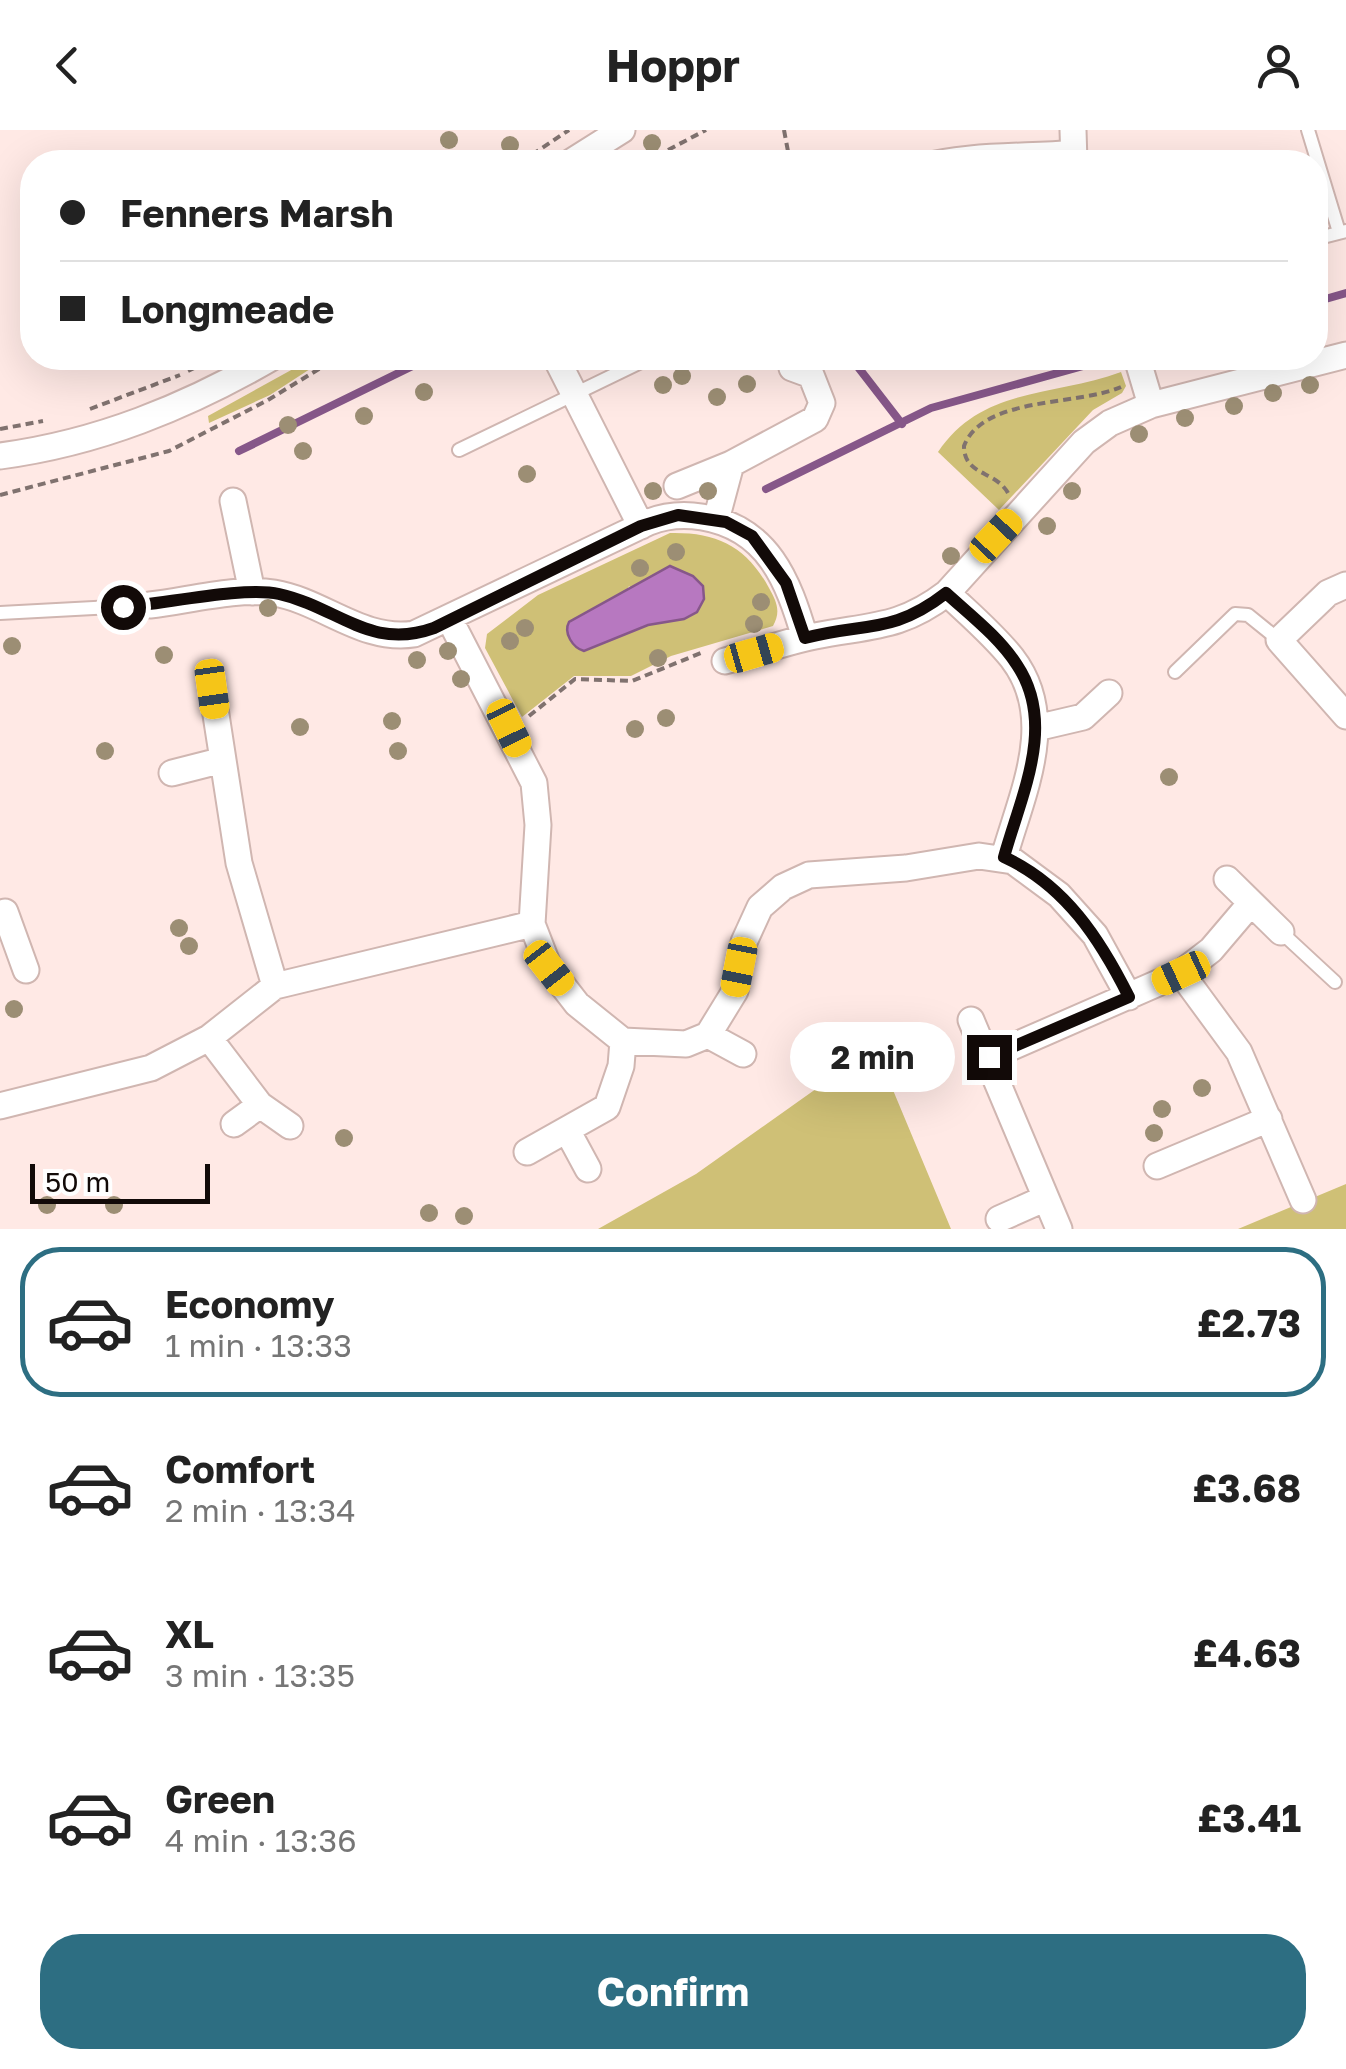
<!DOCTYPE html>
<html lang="en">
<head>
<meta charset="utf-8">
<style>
  :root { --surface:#fff; --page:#f2f2f2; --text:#222; --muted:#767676; --line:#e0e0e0; --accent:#2d6e82 }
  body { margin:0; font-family:"Golos Text",sans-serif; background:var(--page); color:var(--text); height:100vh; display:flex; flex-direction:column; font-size:38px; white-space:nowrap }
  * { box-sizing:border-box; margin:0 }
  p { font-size:32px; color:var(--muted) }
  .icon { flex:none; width:55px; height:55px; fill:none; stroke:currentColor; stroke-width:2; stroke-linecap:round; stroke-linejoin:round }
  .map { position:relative; height:1099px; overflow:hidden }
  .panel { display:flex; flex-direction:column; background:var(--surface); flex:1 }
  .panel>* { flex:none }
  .top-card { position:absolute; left:20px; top:20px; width:1308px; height:220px; border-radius:40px; box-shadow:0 10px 40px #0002; display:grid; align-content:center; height:220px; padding:0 40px; background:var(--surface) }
  .scale { position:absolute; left:30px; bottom:25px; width:180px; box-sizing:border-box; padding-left:10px; border:5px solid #120a08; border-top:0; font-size:28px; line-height:35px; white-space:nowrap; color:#120a08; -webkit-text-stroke:8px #fff; paint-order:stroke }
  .end { position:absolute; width:45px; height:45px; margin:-22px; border:12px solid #120a08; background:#fff; box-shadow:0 0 0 5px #fff }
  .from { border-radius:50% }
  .bubble { position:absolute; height:70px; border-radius:35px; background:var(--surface); box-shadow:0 10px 40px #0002; font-size:32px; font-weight:700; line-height:70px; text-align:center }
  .car { position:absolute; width:30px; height:60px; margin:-30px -15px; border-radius:12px; box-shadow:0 0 8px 2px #0007; background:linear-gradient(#f5c518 24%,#345 0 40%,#f5c518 0 76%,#345 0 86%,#f5c518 0) }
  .top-card b { display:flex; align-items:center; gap:35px; height:95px; font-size:38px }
  .top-card b+b { border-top:2px solid var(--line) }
  .top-card i { width:25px; height:25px; background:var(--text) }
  ul { padding:18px 0 0; list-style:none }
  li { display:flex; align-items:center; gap:30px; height:150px; margin:0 20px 15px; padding:0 20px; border:5px solid transparent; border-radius:40px }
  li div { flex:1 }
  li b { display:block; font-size:38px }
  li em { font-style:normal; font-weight:700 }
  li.selected { border-color:var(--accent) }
  li>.icon { width:90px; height:90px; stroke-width:1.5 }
  .cta { display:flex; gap:20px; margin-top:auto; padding:20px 40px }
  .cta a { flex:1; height:115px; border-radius:40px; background:var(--accent); color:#fff; font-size:40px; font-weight:700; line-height:115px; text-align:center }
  header { display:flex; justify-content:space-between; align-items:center; height:130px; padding:0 40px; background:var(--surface); font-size:45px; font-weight:700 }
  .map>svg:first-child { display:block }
  .green { fill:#cfc076; fill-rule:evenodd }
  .water { fill:#b778c0; stroke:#865789; stroke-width:2.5 }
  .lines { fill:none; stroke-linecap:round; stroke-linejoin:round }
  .stream { stroke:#865789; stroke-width:8 }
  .service-casing { stroke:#d0b6b1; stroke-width:16 }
  .minor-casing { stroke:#d0b6b1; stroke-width:29 }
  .path { stroke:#80726f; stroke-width:4; stroke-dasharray:8 5; stroke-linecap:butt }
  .service { stroke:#fff; stroke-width:12 }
  .minor { stroke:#fff; stroke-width:25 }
  .tree { fill:#9c8e74 }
  .route { stroke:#120a08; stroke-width:12 }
</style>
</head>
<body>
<header><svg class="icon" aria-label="back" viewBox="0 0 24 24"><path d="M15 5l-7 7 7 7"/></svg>Hoppr<svg class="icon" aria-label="person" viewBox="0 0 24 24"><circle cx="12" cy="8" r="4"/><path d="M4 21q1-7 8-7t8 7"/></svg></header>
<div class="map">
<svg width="1346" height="1099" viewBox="0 0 1346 1099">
  <rect width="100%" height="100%" fill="#ffe9e5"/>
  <path class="green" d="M313 228H327L270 265 209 293 208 286Z
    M1121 242 1126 256 1122 263 1093 280 999 380 938 322C982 256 1054 267 1121 242Z
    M670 403C717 402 746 416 769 458 777 472 781 482 773 496L671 526 631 546H574L522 587 485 518 487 504 538 465ZM670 436 693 446 704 469 690 487 655 493 584 521 576 517 566 498 626 463 629 456 632 459Z
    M875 917 951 1099H598L696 1044Z
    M1346 1054V1099H1238Z"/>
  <path class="water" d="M670 436 693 446 703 456 704 469 697 482 684 489 648 495 584 521C573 518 563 503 569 492Z"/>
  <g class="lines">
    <path class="stream" d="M1315 172 1346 163
      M851 228 902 294
      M239 321 429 228
      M766 359 931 278 1112 228"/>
    <defs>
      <path id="service" d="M1308 0 1339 102
        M915 32C967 18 1018 21 1072 17
        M1315 109 1346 101
        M908 230 916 228
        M459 320 649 228
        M0 483 150 475
        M1175 542 1235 484 1248 485 1279 510
        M1281 802 1335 852"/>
      <path id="minor" d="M1073 0 1074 32
        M571 32 622 0
        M556 228 641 396
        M1137 228 1151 275
        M0 326C98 313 186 277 271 228
        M677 356 731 334 815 289 822 273 811 245 792 238
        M233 371 252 462
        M716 390 731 334
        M1346 455 1328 463 1279 510 1346 586
        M947 463C969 484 993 504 1012 528 1059 589 1022 663 1004 727
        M150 475C186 471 239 457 274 463 323 471 362 512 414 504L649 392C667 385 683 384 702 387 768 398 788 450 805 508
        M450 490 534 653 538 695 532 794 549 838 577 874 623 911 686 914 708 905 735 861 744 812 760 777 783 757 809 745 906 738 979 726 1013 731 1059 765 1095 805 1129 867
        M725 531C755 523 785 512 815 506 870 495 900 499 947 463L1084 312 1110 293 1151 275 1346 225
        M212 559 239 733 275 856
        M1036 598 1083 587 1109 563
        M172 643 223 630
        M1227 749 1281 802
        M5 782 26 840
        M1181 843 1239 922 1303 1070
        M971 890 1059 1099
        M708 905 743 924
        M209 908 260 975 290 996
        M989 927 1181 843 1211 820 1251 773
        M0 976 151 938 209 908 275 856 532 794
        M234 994 260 975
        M568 1002 588 1039
        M527 1022 607 977 621 936 623 911
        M1157 1036 1269 989
        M999 1089 1046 1068"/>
    </defs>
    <use href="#service" class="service-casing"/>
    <use href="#minor" class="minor-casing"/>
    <path class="path" d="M784 0 790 32
      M521 32 569 0
      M645 32 706 0
      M188 241 215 228
      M90 279 180 245
      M0 299 43 291
      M1008 363C995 340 964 346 964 316 983 266 1078 276 1121 257
      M0 365 169 321 268 270 337 228
      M529 586 575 549 632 551 701 523"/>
    <use href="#service" class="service"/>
    <use href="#minor" class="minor"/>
  </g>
  <g class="tree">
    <circle cx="449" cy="10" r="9"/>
    <circle cx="652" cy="13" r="9"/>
    <circle cx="510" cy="15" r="9"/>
    <circle cx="682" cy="246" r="9"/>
    <circle cx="747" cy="254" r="9"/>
    <circle cx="663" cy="255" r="9"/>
    <circle cx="1310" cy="255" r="9"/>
    <circle cx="424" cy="262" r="9"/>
    <circle cx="1273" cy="263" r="9"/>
    <circle cx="717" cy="267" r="9"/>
    <circle cx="1234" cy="276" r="9"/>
    <circle cx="364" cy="286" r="9"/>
    <circle cx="1185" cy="288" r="9"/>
    <circle cx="288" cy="295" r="9"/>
    <circle cx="1139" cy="304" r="9"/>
    <circle cx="303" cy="321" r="9"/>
    <circle cx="527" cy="344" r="9"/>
    <circle cx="653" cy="361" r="9"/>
    <circle cx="708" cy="361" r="9"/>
    <circle cx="1072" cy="361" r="9"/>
    <circle cx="1047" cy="396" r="9"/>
    <circle cx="676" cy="422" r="9"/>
    <circle cx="951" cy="426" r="9"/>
    <circle cx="640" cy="438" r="9"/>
    <circle cx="761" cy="472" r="9"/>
    <circle cx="268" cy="478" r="9"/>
    <circle cx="754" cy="494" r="9"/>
    <circle cx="525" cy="498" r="9"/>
    <circle cx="510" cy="511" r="9"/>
    <circle cx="12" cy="516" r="9"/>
    <circle cx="448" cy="521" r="9"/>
    <circle cx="164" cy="525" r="9"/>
    <circle cx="658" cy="528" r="9"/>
    <circle cx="417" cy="530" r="9"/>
    <circle cx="461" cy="549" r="9"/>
    <circle cx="666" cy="588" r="9"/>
    <circle cx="392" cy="591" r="9"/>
    <circle cx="300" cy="597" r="9"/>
    <circle cx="635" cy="599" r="9"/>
    <circle cx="105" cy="621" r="9"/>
    <circle cx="398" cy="621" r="9"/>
    <circle cx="1169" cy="647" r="9"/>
    <circle cx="179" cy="798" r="9"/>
    <circle cx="189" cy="816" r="9"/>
    <circle cx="14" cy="879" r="9"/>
    <circle cx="1202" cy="958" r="9"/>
    <circle cx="1162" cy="979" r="9"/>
    <circle cx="1154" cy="1003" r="9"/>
    <circle cx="344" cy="1008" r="9"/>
    <circle cx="47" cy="1075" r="9"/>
    <circle cx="114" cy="1075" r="9"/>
    <circle cx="429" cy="1083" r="9"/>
    <circle cx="464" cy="1086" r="9"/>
  </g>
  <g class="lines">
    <path class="route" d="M123 477C164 474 244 456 279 464 338 477 370 521 434 498L641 396 678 385 726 392 752 406 786 453 805 508C864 492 892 505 946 463 970 485 999 507 1017 535 1057 595 1021 665 1004 727 1065 755 1100 809 1129 867L989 927"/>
  </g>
</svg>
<div class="scale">50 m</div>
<i class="end from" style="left:123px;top:477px"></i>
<i class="end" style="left:989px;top:927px"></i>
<div class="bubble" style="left:790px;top:892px;width:165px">2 min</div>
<i class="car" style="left:996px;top:406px;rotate:43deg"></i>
<i class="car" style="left:754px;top:523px;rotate:74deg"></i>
<i class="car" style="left:212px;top:559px;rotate:172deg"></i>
<i class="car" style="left:509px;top:598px;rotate:154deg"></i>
<i class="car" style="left:739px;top:837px;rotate:191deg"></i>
<i class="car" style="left:549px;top:838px;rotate:142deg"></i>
<i class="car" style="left:1181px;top:843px;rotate:245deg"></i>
<div class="top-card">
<b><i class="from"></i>Fenners Marsh</b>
<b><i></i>Longmeade</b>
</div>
</div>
<section class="panel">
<ul>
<li class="selected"><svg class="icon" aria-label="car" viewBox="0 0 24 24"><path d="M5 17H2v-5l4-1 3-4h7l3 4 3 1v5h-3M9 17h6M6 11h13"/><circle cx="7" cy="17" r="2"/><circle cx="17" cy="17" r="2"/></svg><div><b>Economy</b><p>1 min · 13:33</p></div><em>£2.73</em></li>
<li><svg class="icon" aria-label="car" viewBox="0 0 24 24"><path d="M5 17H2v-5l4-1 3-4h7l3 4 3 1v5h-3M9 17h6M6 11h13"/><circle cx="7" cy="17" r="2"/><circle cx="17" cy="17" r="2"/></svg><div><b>Comfort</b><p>2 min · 13:34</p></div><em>£3.68</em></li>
<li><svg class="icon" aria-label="car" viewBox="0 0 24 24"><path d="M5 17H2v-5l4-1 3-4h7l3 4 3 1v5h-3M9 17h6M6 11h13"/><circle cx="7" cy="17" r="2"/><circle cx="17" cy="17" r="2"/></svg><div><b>XL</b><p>3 min · 13:35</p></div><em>£4.63</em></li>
<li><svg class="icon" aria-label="car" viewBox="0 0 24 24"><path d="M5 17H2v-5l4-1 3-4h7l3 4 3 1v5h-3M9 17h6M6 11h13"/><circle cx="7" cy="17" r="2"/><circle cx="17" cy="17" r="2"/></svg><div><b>Green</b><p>4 min · 13:36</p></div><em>£3.41</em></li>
</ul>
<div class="cta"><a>Confirm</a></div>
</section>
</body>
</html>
